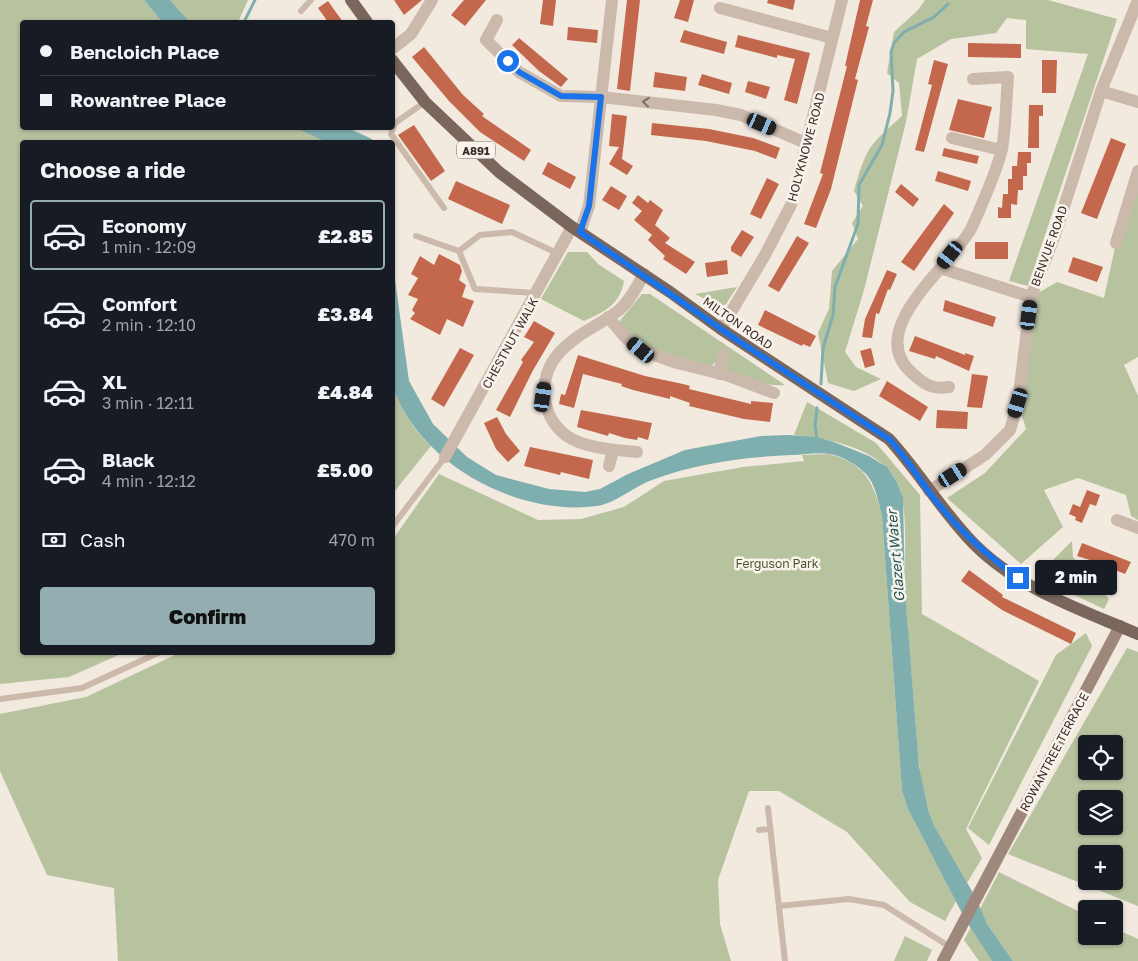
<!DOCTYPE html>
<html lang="en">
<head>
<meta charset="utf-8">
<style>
  :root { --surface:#171b24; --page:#20242c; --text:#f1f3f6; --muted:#9ea1a6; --line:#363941; --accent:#93adb0 }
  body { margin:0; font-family:"Golos Text",sans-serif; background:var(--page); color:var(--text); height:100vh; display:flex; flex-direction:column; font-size:19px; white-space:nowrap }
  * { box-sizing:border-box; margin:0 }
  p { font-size:16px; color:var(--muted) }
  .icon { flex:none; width:28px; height:28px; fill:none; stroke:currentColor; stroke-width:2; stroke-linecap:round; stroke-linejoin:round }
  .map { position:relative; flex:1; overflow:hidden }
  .sheet { position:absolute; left:20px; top:140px; width:375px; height:515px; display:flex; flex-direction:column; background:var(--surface); border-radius:5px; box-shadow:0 1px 4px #0004 }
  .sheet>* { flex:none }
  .banner { position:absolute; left:20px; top:20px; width:375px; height:110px; border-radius:5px; box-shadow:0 1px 4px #0004; display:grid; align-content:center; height:110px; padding:0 20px; background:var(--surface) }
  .buttons { position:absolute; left:1078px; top:735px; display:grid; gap:10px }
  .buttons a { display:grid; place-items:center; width:45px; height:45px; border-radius:5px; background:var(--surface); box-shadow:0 1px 4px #0004; font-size:25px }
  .end { position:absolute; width:22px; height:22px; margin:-11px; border:6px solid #1a73e8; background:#fff; box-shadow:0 0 0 2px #fff }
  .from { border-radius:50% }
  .bubble { position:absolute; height:35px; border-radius:5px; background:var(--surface); box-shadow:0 1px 4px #0004; font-size:16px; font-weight:800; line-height:35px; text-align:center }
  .car { position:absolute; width:15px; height:30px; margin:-15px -8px; border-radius:6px; box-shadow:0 0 4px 1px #0007; background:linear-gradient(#222 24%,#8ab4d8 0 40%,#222 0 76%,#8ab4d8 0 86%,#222 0) }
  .banner b { display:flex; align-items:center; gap:18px; height:48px; font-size:19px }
  .banner b+b { border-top:1px solid var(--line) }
  .banner i { width:12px; height:12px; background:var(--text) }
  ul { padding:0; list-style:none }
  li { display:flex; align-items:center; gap:15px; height:70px; margin:0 10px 8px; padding:0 10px; border:2px solid transparent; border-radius:5px }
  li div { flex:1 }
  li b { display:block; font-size:19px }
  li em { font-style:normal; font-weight:800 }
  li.current { border-color:var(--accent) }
  li>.icon { width:45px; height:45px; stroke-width:1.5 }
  h2 { padding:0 20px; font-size:22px; line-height:60px }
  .pay { display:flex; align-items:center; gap:12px; height:55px; padding:0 20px; font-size:19px }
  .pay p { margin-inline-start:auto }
  .cta { display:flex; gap:10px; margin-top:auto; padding:10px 20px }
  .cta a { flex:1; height:58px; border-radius:5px; background:var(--accent); color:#111; font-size:20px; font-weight:800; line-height:58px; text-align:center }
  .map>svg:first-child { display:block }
  .green { fill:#b7c29f; fill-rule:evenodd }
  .water { fill:#7faeaf }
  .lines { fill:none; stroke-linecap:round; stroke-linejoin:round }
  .stream { stroke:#7faeaf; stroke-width:3 }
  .building { fill:#c3684d }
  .service { stroke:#cbb9ab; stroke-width:6 }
  .minor { stroke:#cbb9ab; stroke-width:12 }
  .secondary { stroke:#9e887c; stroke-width:12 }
  .primary { stroke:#7a665c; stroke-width:12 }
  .oneway { stroke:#7b6d64 }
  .route { stroke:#1a73e8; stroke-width:6 }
  .labels { text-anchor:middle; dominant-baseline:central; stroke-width:5; stroke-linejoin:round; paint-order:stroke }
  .shield { fill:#faf3ec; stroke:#736a64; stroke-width:1 }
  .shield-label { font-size:11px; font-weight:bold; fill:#392f2a }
  .street-label { font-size:12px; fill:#392f2a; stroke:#faf3ec }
  .park-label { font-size:12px; fill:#48572e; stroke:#faf3ec }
  .water-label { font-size:14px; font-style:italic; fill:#20575a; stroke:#faf3ec }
</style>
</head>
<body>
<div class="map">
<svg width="1138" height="961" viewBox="0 0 1138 961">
  <rect width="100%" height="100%" fill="#f2e9df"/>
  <path class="green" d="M0 0H144L162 22H22V128H296L326 142H22V652L123 653 69 677 0 684Z
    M170 0H248L239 20 244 22H190Z
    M925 0H1048L1117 19 1028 286 1009 281 1088 54 1026 49V20L1007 18 996 33 951 39 917 59 906 122 864 290 845 352 856 367 881 379 854 391 828 383 818 333 829 309 832 271 858 239 852 223 863 206 854 191C866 148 869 145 902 116L899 83 887 73 894 32 918 10Z
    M1138 171V357L1124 365 1138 396V520L1131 516 1126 495 1078 478 1044 490 1063 527 1021 564 947 498 985 473 1026 429 1018 403 1031 297 1057 282 1104 298 1116 243Z
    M568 252H587L598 264 624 281C620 305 604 312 584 321L541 299Z
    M737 287 726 304 720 307 695 294Z
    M642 294H650L785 385C761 387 735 377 716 362L711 366 659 352 644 346 618 323Z
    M392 384C400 407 413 430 431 446L394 492Z
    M807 402 876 443 920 495 922 614 1039 681 966 829 982 858 967 883C954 860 935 836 928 810 918 776 917 739 914 704 911 667 907 629 905 591 904 563 909 505 897 482 880 448 828 438 794 435Z
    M829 454C866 465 873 481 882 516L902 791 908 809 956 901 945 921 910 902 847 832 779 791H749L718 880 720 924 731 961H118L114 888 47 875 0 771V714L86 697 179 653 392 652 393 539 439 474 538 520 581 519 624 507 664 481 743 467 804 461 802 455Z
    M1072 541 1073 557 1109 599 1104 609 1036 577Z
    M1086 633 1092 646 989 845 968 828 1056 655Z
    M1127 648 1138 652V906L1008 854ZM1086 744H1114V771H1086ZM1086 799H1114V826H1086ZM1086 854H1114V881H1086Z
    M999 872 1086 915V936H1114V928L1138 939V961H1013L987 924 980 909Z
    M971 927 992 961H979L964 940Z
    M905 936 932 950 927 961H894Z"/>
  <path class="water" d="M144 0H170L190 22H162Z
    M296 128H348L372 139 373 142H326Z
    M392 258 409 381 433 424 467 457 496 475 549 489 585 492 600 489 628 474 685 450 761 436 788 435 817 437 834 442 869 456 887 467 897 482 903 498 905 592 919 766 928 810 934 826 976 898 987 924 1013 961H992L965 919 908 809 902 791 882 516C878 502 876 485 866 474 857 465 842 456 830 454 818 452 804 455 792 455 744 457 697 463 652 480 635 486 614 504 597 506 517 517 417 463 392 384Z"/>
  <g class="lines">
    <path class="stream" d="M244 22 255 0
      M821 384 823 348 833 315 835 287 858 224 859 185 882 145 890 113 893 91 891 52 894 43 904 32 934 17 948 4
      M817 439 815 425 817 408"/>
  </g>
  <path class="building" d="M394 0H422L404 15Z
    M464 0H486L465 26 451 15Z
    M543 0H556L553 26 540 24Z
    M627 0H640L630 91 617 89Z
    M680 0H694L688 22 674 18Z
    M768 0H795L793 10 767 3Z
    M860 0H873L866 26 869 27 855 79 858 80 831 189 816 228 804 224 823 174 820 173 847 66H845Z
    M328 1 343 22H328L318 8Z
    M568 27 598 30 597 43 567 40Z
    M684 30 727 42 724 54 680 42Z
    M738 35 810 53 797 104 784 100 795 59 777 55V58L735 47Z
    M519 38 568 79 561 87 539 71 512 45Z
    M968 43 1021 44V58L968 57Z
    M424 47 463 95 484 114 482 116 531 150 524 161 480 132 449 101 412 57Z
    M934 60 948 64 924 152 915 150 932 85 928 84Z
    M1042 60H1057L1056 93H1042Z
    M655 72 687 77 685 91 653 87Z
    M702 74 732 83 729 94 698 85Z
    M748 81 770 87 766 99 745 92Z
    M958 99 992 107 984 138 949 130Z
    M1029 105H1043V116H1039V148H1028Z
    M612 114 627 116 622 159 633 166 627 175 609 164 619 147 609 146Z
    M652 123 709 129 753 138 780 148 776 159 755 151 706 141 651 135Z
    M414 125 445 171 431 181 398 135Z
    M1111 138 1126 144 1097 219 1081 213Z
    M944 148 979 156 977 164 942 156Z
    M1018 152H1031V163H1027V176H1023V190H1018L1017 205 1011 204V218H998V207L1002 208 1003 194H1008V179H1012V166H1017Z
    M548 162 576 177 570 189 542 174Z
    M938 171 971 181 968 191 935 181Z
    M767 178 779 184 761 219 750 214Z
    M456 181 510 205 502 224 448 199Z
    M901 184 919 199 913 207 895 192Z
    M611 186 627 196 619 210 602 200Z
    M638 195 648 203 650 200 663 210 655 225 670 238 665 243 695 262 686 274 663 259 665 256 648 240 652 235 634 220 642 211 632 203Z
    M944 204 954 213 914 271 901 262Z
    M742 230 754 237 741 257 731 251V247Z
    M797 236 809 243 779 292 768 286Z
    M975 242H1008V259H975Z
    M439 254 460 265 462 271 459 280 466 285 462 297 474 301 463 327 447 319 440 335 410 319 415 313 412 310 418 299 408 295 418 278 411 274 420 256 434 265Z
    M1073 257 1103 267 1097 282 1068 272Z
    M727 260 728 274 707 277 705 263Z
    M887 270 897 274 890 290 888 289 879 314 876 313 872 338 862 337 865 319Z
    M945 300 996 317 993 327 943 311Z
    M765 310 816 336 810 347 803 344 802 346 758 325Z
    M534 321 555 333 532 372 510 417 496 410 523 362 521 360 534 342 524 337Z
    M915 336 965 355V353L974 356 969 371 936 356 935 359 909 351Z
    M460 348 474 355 444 407 431 399Z
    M871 348 875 365 865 368 860 351Z
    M578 355 645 376 683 384 690 386 689 389 751 404V401L773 403 770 422 744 419 689 406 690 403 670 396V399L633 390 621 386 622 384 583 374 574 408 559 404 561 394 565 395Z
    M972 374 988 376 982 408 967 407Z
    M887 381 928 407 920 421 879 396Z
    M581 410 652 423 648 440 638 437 637 440 625 438 609 433 608 436 577 427Z
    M937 410 968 412 967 429 936 428Z
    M497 417 506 434 520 451 508 462 496 449 484 423Z
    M530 447 593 460 589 479 561 472 560 475 524 466Z
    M1087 490 1100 495 1096 506 1090 504 1082 523 1075 520 1076 517 1069 514 1073 504 1080 507Z
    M1082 543 1131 562 1125 574 1113 569 1111 574 1101 570 1103 564 1077 556Z
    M969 570 1003 595 1002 597 1076 633 1071 644 1002 610 961 581Z"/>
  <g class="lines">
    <path class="service" d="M301 11 311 0
      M425 102 395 123 391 134 444 208
      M416 236 459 251 475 289 536 293
      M459 251 480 235 512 232 559 254
      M392 527 445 457
      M0 699 82 688 160 652
      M768 808 785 961
      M759 830 770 829
      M779 906 849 899 884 905 950 947"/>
    <path class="minor" d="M720 8 832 38
      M497 20 486 40 519 72 561 96 601 97 716 110 741 115 808 144
      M392 49 411 34 432 0
      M1101 91 1138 102
      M952 138 1001 150
      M580 232 589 206 612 0
      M1116 243 1138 171
      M940 268 1031 297
      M608 317 625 337 641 350 677 363 726 375 774 393
      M721 329 765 255 791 205 842 0
      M719 374 723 355
      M949 387C932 390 924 384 912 373 862 329 954 264 972 227 980 209 998 167 1002 149 1006 126 1006 101 1008 77L973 79
      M637 452C617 450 583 448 567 436 540 417 537 377 559 353 576 334 598 326 618 311 629 303 637 286 644 274
      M445 457 572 227
      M609 466 613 450
      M929 491 985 455 1010 430 1018 403 1031 297 1055 235 1101 91 1138 0
      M1117 520 1138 528"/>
    <path class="secondary" d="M943 961 1120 626"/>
    <path class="primary" d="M351 0 367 22
      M392 60 425 102 499 172 572 227 670 292 721 329 889 439C920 473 943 513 975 545 1019 589 1082 610 1138 634"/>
  </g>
  <defs><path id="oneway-chevron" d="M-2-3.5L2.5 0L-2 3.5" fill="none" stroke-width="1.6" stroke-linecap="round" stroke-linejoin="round" transform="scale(1.25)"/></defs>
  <use class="oneway" href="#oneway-chevron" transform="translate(646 102) rotate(-173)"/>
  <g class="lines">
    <path class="route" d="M508 61 519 72 561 96 601 97 589 206 580 232 737 340 889 439C905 456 916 474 929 492 956 528 982 551 1018 578"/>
  </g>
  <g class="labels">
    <rect class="shield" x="457" y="141.5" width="38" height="17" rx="4"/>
    <g class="shield-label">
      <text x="476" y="150">A891</text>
    </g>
    <g class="street-label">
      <text transform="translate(806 147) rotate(-75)">HOLYKNOWE ROAD</text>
      <text transform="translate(1049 246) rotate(-70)">BENVUE ROAD</text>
      <text transform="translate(738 323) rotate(35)">MILTON ROAD</text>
      <text transform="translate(510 343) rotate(-61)">CHESTNUT WALK</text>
      <text transform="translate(1054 752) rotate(-62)">ROWANTREE TERRACE</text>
    </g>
    <g class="park-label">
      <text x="777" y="563">Ferguson Park</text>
    </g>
    <g class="water-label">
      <text transform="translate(895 556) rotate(-95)">Glazert Water</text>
    </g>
  </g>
</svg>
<div class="buttons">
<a><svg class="icon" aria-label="locate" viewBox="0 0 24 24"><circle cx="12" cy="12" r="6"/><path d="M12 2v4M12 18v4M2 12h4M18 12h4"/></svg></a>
<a><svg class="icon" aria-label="layers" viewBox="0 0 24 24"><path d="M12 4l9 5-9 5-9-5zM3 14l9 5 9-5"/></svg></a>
<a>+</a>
<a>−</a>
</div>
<i class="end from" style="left:508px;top:61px"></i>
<i class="end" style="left:1018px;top:578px"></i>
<div class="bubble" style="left:1035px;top:560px;width:82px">2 min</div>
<i class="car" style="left:762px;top:124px;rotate:114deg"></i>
<i class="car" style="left:950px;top:255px;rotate:219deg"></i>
<i class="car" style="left:1029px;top:315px;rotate:7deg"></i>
<i class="car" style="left:641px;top:350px;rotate:310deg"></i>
<i class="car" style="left:543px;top:397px;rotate:8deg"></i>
<i class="car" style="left:1018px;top:403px;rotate:197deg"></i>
<i class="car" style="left:953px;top:475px;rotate:58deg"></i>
<div class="banner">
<b><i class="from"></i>Bencloich Place</b>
<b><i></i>Rowantree Place</b>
</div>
<section class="sheet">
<h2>Choose a ride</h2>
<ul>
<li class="current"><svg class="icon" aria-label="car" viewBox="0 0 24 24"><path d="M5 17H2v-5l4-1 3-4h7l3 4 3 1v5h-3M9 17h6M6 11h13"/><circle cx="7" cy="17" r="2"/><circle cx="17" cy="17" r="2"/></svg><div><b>Economy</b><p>1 min · 12:09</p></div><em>£2.85</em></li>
<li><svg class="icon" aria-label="car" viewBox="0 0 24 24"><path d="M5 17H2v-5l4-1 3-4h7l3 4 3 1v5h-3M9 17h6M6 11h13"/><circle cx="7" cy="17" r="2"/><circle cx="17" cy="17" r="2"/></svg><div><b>Comfort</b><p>2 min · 12:10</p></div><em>£3.84</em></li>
<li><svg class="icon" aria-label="car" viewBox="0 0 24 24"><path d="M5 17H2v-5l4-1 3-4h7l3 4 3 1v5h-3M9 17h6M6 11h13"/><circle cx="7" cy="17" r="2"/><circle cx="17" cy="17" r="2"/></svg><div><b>XL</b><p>3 min · 12:11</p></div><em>£4.84</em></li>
<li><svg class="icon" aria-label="car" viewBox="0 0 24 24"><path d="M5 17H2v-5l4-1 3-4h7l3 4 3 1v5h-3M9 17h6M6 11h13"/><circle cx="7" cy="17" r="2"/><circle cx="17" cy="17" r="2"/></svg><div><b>Black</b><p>4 min · 12:12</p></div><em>£5.00</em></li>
</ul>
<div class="pay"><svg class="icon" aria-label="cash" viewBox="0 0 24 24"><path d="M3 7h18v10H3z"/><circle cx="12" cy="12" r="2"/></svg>Cash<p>470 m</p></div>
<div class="cta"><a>Confirm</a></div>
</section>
</div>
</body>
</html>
